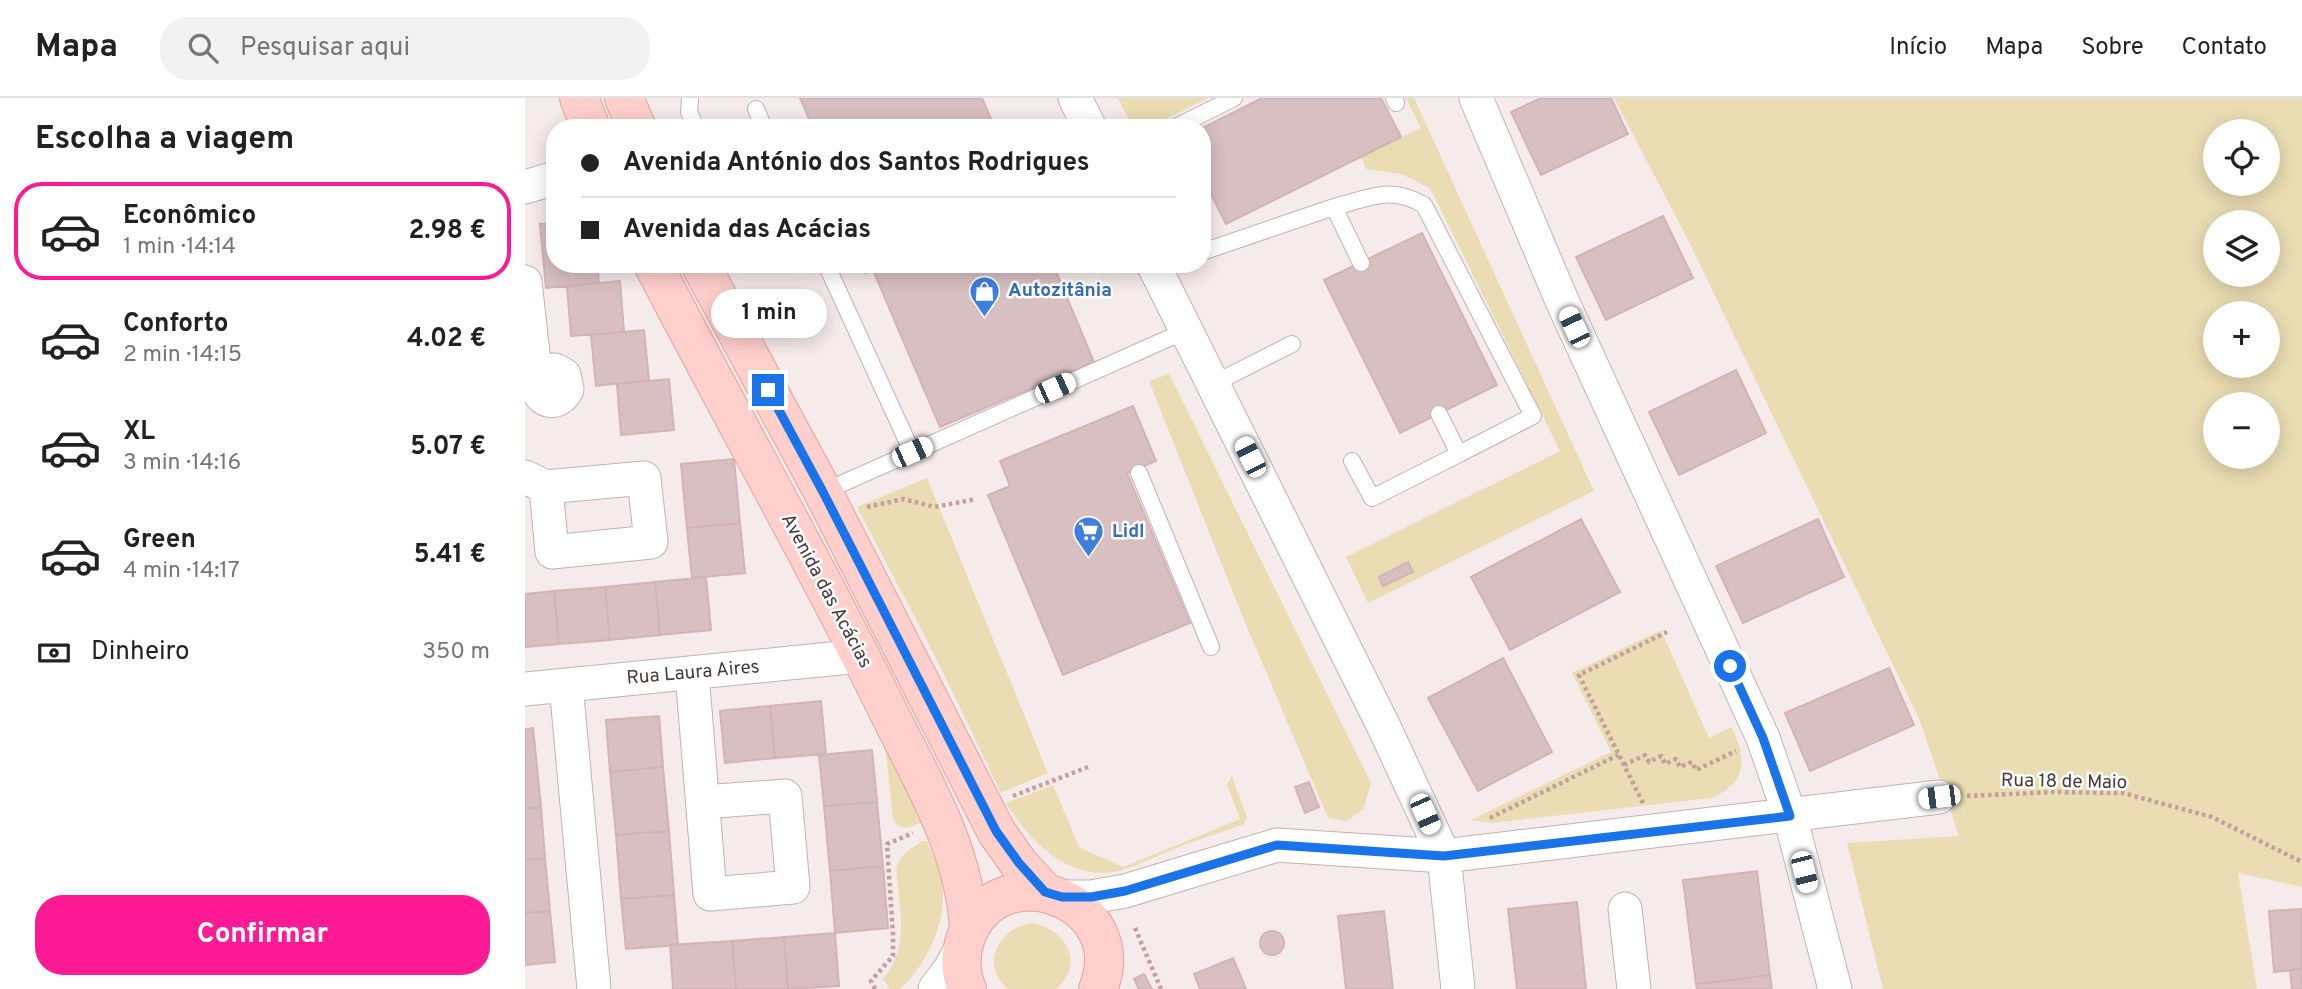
<!DOCTYPE html>
<html lang="pt">
<head>
<meta charset="utf-8">
<style>
  :root { --surface:#fff; --page:#f2f2f2; --text:#222; --muted:#767676; --line:#e0e0e0; --accent:#fe1995 }
  body { margin:0; font-family:Overpass,sans-serif; background:var(--page); color:var(--text); height:100vh; display:flex; flex-direction:column; font-size:26px; white-space:nowrap }
  * { box-sizing:border-box; margin:0 }
  p { font-size:23px; color:var(--muted) }
  .icon { flex:none; width:38px; height:38px; fill:none; stroke:currentColor; stroke-width:2; stroke-linecap:round; stroke-linejoin:round }
  .map { position:relative; flex:1; overflow:hidden }
  .details { display:flex; flex-direction:column; background:var(--surface); width:525px }
  .details>* { flex:none }
  .hud { position:absolute; left:21px; top:21px; width:665px; height:154px; border-radius:28px; box-shadow:0 4px 18px #0003; display:grid; align-content:center; height:154px; padding:0 35px; background:var(--surface) }
  .tools { position:absolute; left:1678px; top:21px; display:grid; gap:14px }
  .tools a { display:grid; place-items:center; width:77px; height:77px; border-radius:50%; background:var(--surface); box-shadow:0 4px 18px #0003; font-size:35px }
  .end { position:absolute; width:32px; height:32px; margin:-16px; border:9px solid #1a73e8; background:#fff; box-shadow:0 0 0 4px #fff }
  .from { border-radius:50% }
  .bubble { position:absolute; height:49px; border-radius:24px; background:var(--surface); box-shadow:0 4px 18px #0003; font-size:23px; font-weight:700; line-height:49px; text-align:center }
  .car { position:absolute; width:21px; height:42px; margin:-21px -10px; border-radius:9px; box-shadow:0 0 5px 2px #0007; background:linear-gradient(#fff 24%,#345 0 40%,#fff 0 76%,#345 0 86%,#fff 0) }
  .hud b { display:flex; align-items:center; gap:24px; height:66px; font-size:26px }
  .hud b+b { border-top:2px solid var(--line) }
  .hud i { width:18px; height:18px; background:var(--text) }
  ul { padding:0; list-style:none }
  li { display:flex; align-items:center; gap:21px; height:98px; margin:0 14px 10px; padding:0 21px; border:4px solid transparent; border-radius:28px }
  li div { flex:1 }
  li b { display:block; font-size:26px }
  li em { font-style:normal; font-weight:700 }
  li.selected { border-color:var(--accent) }
  li>.icon { width:63px; height:63px; stroke-width:1.5 }
  h2 { padding:0 35px; font-size:32px; line-height:84px }
  .pay { display:flex; align-items:center; gap:18px; height:77px; padding:0 35px; font-size:26px }
  .pay p { margin-inline-start:auto }
  .primary-button { display:flex; gap:14px; margin-top:auto; padding:14px 35px }
  .primary-button a { flex:1; height:80px; border-radius:28px; background:var(--accent); color:#fff; font-size:28px; font-weight:700; line-height:80px; text-align:center }
  header { display:flex; align-items:center; gap:42px; box-sizing:border-box; height:98px; padding:0 35px; background:var(--surface); border-bottom:2px solid var(--line) }
  header strong { font-size:33px }
  nav { display:flex; gap:38px; margin-inline-start:auto; font-size:24px }
  .search { width:490px; height:63px; background:var(--page); display:flex; align-items:center; gap:18px; box-sizing:border-box; padding:0 24px; border-radius:28px; color:var(--muted); font-size:26px }
  main { display:flex; flex:1; min-height:0 }
  .map>svg:first-child { display:block }
  .green { fill:#eaddb3; fill-rule:evenodd }
  .building { fill:#d8c0c2; stroke:#d3b3b5; stroke-width:2 }
  .lines { fill:none; stroke-linecap:round; stroke-linejoin:round }
  .lane-casing { stroke:#c5b0b1; stroke-width:18 }
  .street-casing { stroke:#c5b0b1; stroke-width:35 }
  .secondary-casing { stroke:#dfa4a0; stroke-width:40 }
  .path { stroke:#c49e9f; stroke-width:4.5; stroke-dasharray:3.5 3.5; stroke-linecap:butt }
  .lane { stroke:#fff; stroke-width:16 }
  .street { stroke:#fff; stroke-width:33 }
  .secondary { stroke:#ffcfcc; stroke-width:38 }
  .route { stroke:#1a73e8; stroke-width:9 }
  .labels { text-anchor:middle; dominant-baseline:central; stroke-width:5; stroke-linejoin:round; paint-order:stroke }
  .shop-label { font-size:19px; font-weight:bold; fill:#366cbe; stroke:#fff; text-anchor:start }
  .street-label { font-size:19px; fill:#4a383a; stroke:#fff }
</style>
</head>
<body>
<header>
<strong>Mapa</strong>
<div class="search"><svg class="icon" aria-label="search" viewBox="0 0 24 24"><circle cx="10" cy="10" r="6"/><path d="M15 15l6 6"/></svg>Pesquisar aqui</div>
<nav><a>Início</a><a>Mapa</a><a>Sobre</a><a>Contato</a></nav>
</header>
<main>
<section class="details">
<h2>Escolha a viagem</h2>
<ul>
<li class="selected"><svg class="icon" aria-label="car" viewBox="0 0 24 24"><path d="M5 17H2v-5l4-1 3-4h7l3 4 3 1v5h-3M9 17h6M6 11h13"/><circle cx="7" cy="17" r="2"/><circle cx="17" cy="17" r="2"/></svg><div><b>Econômico</b><p>1 min · 14:14</p></div><em>2.98 €</em></li>
<li><svg class="icon" aria-label="car" viewBox="0 0 24 24"><path d="M5 17H2v-5l4-1 3-4h7l3 4 3 1v5h-3M9 17h6M6 11h13"/><circle cx="7" cy="17" r="2"/><circle cx="17" cy="17" r="2"/></svg><div><b>Conforto</b><p>2 min · 14:15</p></div><em>4.02 €</em></li>
<li><svg class="icon" aria-label="car" viewBox="0 0 24 24"><path d="M5 17H2v-5l4-1 3-4h7l3 4 3 1v5h-3M9 17h6M6 11h13"/><circle cx="7" cy="17" r="2"/><circle cx="17" cy="17" r="2"/></svg><div><b>XL</b><p>3 min · 14:16</p></div><em>5.07 €</em></li>
<li><svg class="icon" aria-label="car" viewBox="0 0 24 24"><path d="M5 17H2v-5l4-1 3-4h7l3 4 3 1v5h-3M9 17h6M6 11h13"/><circle cx="7" cy="17" r="2"/><circle cx="17" cy="17" r="2"/></svg><div><b>Green</b><p>4 min · 14:17</p></div><em>5.41 €</em></li>
</ul>
<div class="pay"><svg class="icon" aria-label="cash" viewBox="0 0 24 24"><path d="M3 7h18v10H3z"/><circle cx="12" cy="12" r="2"/></svg>Dinheiro<p>350 m</p></div>
<div class="primary-button"><a>Confirmar</a></div>
</section>
<div class="map">
<svg width="1777" height="891" viewBox="0 0 1777 891">
  <rect width="100%" height="100%" fill="#f6ebeb"/>
  <path class="green" d="M593 0H683L623 30H608Z
    M881 0H889L1069 393 843 505 821 459 1035 353 905 90 876 76 841 71 836 59 896 30Z
    M1089 0H1777V789L1713 775 1732 891H1358L1322 745 1434 738 1395 623 1164 144ZM1690 33H1743V86H1690ZM1690 124H1743V177H1690ZM1690 215H1743V268H1690ZM1690 306H1743V359H1690Z
    M644 276 846 685 838 712 821 723 803 720 719 522 624 283Z
    M402 380 523 675 476 695 410 558 332 409Z
    M1136 532 1184 640 1207 629C1221 661 1223 683 1187 700L967 725 946 722 1086 654 1047 575Z
    M359 639 400 723C388 728 374 736 368 720Z
    M707 678 722 720 718 727C698 734 677 740 657 748 637 755 618 766 597 772 548 787 504 744 481 705L528 687 554 749 598 769 715 721 702 686Z
    M397 743H402C407 755 413 767 416 780 425 818 403 866 375 891H365L358 881C382 853 376 821 373 787 372 780 370 771 373 765 377 755 389 749 397 743Z
    M507 825C541 831 561 866 531 891H483C454 866 474 830 507 825Z"/>
  <path class="building" d="M275 0H457L470 30H288Z
    M737 0H856L876 39 701 126 677 78V30Z
    M1016 0H1086L1103 36 1016 77 986 14Z
    M1138 118 1168 180 1081 222 1051 159Z
    M30 125V166H72L74 185 21 190 15 126Z
    M897 135 972 287 875 335 799 182Z
    M336 166H528L569 264 415 329 348 172 340 175Z
    M95 183 99 234 46 238 42 188Z
    M119 232 124 282 71 288 66 237Z
    M1211 272 1241 335 1154 377 1124 314Z
    M144 281 149 332 96 337 92 286Z
    M608 308 631 363 602 375 665 525 538 577 463 397 485 388 475 363Z
    M209 361 215 425 162 430 156 366Z
    M1056 421 1095 494 985 552 946 479Z
    M1293 421 1319 479 1218 525 1191 468Z
    M215 425 220 475 167 480 162 430Z
    M883 464 888 474 858 488 854 479Z
    M181 479 186 532 135 537 130 484Z
    M130 484 135 537 85 542 80 489Z
    M80 489 85 542 34 546 29 493Z
    M29 493 34 546 0 549V496Z
    M978 560 1027 654 953 693 903 600Z
    M1364 570 1389 627 1285 673 1260 615Z
    M296 603 301 656 250 660 245 608Z
    M245 608 250 660 200 665 195 613Z
    M134 618 138 669 85 674 81 622Z
    M8 630 16 709 0 711V631Z
    M347 652 352 704 299 708 294 657Z
    M138 669 144 733 91 737 85 674Z
    M784 684 794 709 780 715 770 689Z
    M352 704 358 768 305 773 299 708Z
    M16 709 20 760 0 762V711Z
    M144 733 149 797 96 801 91 737Z
    M20 760 25 813 0 815V762Z
    M358 768 363 830 310 835 305 773Z
    M1232 773 1245 877 1171 886 1158 782Z
    M149 797 153 847 101 851 96 801Z
    M1052 804 1061 891H992L983 811Z
    M1777 811V871L1749 874 1744 813Z
    M25 813 30 864 0 867V815Z
    M859 813 868 891H821L813 818Z
    M735 845a12 12 0 1 1 24 0a12 12 0 1 1-24 0Z
    M310 835 314 888 263 891 259 839Z
    M259 839 263 891H211L207 843Z
    M207 843 211 891H148L145 847Z
    M708 860 721 891H675L669 876Z
    M1777 871V891H1767L1765 872Z
    M619 876 627 891H614L609 881Z
    M1245 877 1247 891H1172L1171 886Z"/>
  <g class="lines">
    <defs>
      <path id="lane" d="M165 0 164 14 171 30
        M869 0 871 5
        M231 11 239 30
        M649 30 709 0
        M809 109C845 100 865 87 899 107L1008 318 934 356
        M677 154 809 109 836 165
        M301 166 387 354
        M688 286 767 246
        M827 363 847 400 934 356 914 316
        M614 375 686 549
        M298 394 660 233"/>
      <path id="street" d="M550 0 565 30
        M951 0 1038 205 1238 640 1265 718 1310 891
        M0 89 30 80
        M628 166 859 629 919 758 933 891
        M0 184 12 291C19 307 35 306 42 291L39 277 30 272 20 274 11 286
        M0 379 21 389 119 380 126 444 27 454 21 389
        M167 575 185 796 268 789 260 698 178 704
        M41 587 69 891
        M0 591 336 558
        M537 799H566L600 793 752 747 919 758 1414 699
        M1100 811 1109 891
        M410 891 425 871 438 847"/>
      <path id="secondary" d="M54 0 66 30
        M99 0 112 30
        M128 166C205 316 289 462 363 613 398 684 439 750 444 830
        M175 166 298 394 471 733 494 766 520 794
        M442 891C435 874 435 856 441 839 474 751 609 803 573 891"/>
    </defs>
    <use href="#lane" class="lane-casing"/>
    <use href="#street" class="street-casing"/>
    <use href="#secondary" class="secondary-casing"/>
    <path class="path" d="M342 409 378 401 410 409 451 401
      M1099 667 1120 657 1124 664 1136 658 1140 666 1151 661 1155 669 1167 664 1171 672 1211 653
      M488 698 563 669
      M1442 698 1529 694 1598 695 1687 719 1777 764
      M1118 705 1054 577 1142 534
      M965 720 1093 657
      M610 830 636 891
      M350 891 346 883 368 858V837L362 746 388 735"/>
    <use href="#lane" class="lane"/>
    <use href="#street" class="street"/>
    <use href="#secondary" class="secondary"/>
  </g>
  <g class="lines">
    <path class="route" d="M243 292 298 394 471 733 494 765 520 794 537 799H566L600 793 752 747 919 758 1265 718 1238 640 1205 568"/>
  </g>
  <defs>
    <symbol id="shop-pin" viewBox="-11 -11 22 30"><path d="M0 17L-7.5 6A9.5 9.5 0 1 1 7.5 6Z" fill="#3f7fe0" stroke="#fff"/><path d="M-5-2.5h2.3a2.7 3.5 0 0 1 5.4 0H5L5.5 6h-11ZM-1.5-2.5h3a1.5 2.3 0 0 0-3 0Z" fill="#fff"/></symbol>
    <symbol id="supermarket-pin" viewBox="-11 -11 22 30"><path d="M0 17L-7.5 6A9.5 9.5 0 1 1 7.5 6Z" fill="#3f7fe0" stroke="#fff"/><path d="M-6-5.5h2.5l.6 2H6L4.5 2H-2.5L-4.4-4H-6ZM-1.5 3.2a1.3 1.3 0 1 0 .1 0ZM3 3.2a1.3 1.3 0 1 0 .1 0Z" fill="#fff"/></symbol>
  </defs>
  <g fill-rule="evenodd">
    <use href="#shop-pin" x="442" y="176" width="35" height="47"/>
    <use href="#supermarket-pin" x="546" y="416" width="35" height="47"/>
  </g>
  <g class="labels">
    <g class="shop-label">
      <text x="483" y="193">Autozitânia</text>
      <text x="587" y="434">Lidl</text>
    </g>
    <g class="street-label">
      <text transform="translate(301 493) rotate(62)">Avenida das Acácias</text>
      <text transform="translate(168 575) rotate(-5)">Rua Laura Aires</text>
      <text transform="translate(1539 684) rotate(1)">Rua 18 de Maio</text>
    </g>
  </g>
</svg>
<div class="tools">
<a><svg class="icon" aria-label="locate" viewBox="0 0 24 24"><circle cx="12" cy="12" r="6"/><path d="M12 2v4M12 18v4M2 12h4M18 12h4"/></svg></a>
<a><svg class="icon" aria-label="layers" viewBox="0 0 24 24"><path d="M12 4l9 5-9 5-9-5zM3 14l9 5 9-5"/></svg></a>
<a>+</a>
<a>−</a>
</div>
<i class="end from" style="left:1205px;top:568px"></i>
<i class="end" style="left:243px;top:292px"></i>
<div class="bubble" style="left:186px;top:191px;width:116px">1 min</div>
<i class="car" style="left:1049px;top:229px;rotate:335deg"></i>
<i class="car" style="left:530px;top:290px;rotate:66deg"></i>
<i class="car" style="left:387px;top:354px;rotate:66deg"></i>
<i class="car" style="left:725px;top:359px;rotate:333deg"></i>
<i class="car" style="left:1414px;top:699px;rotate:263deg"></i>
<i class="car" style="left:900px;top:716px;rotate:156deg"></i>
<i class="car" style="left:1279px;top:774px;rotate:166deg"></i>
<div class="hud">
<b><i class="from"></i>Avenida António dos Santos Rodrigues</b>
<b><i></i>Avenida das Acácias</b>
</div>
</div>
</main>
</body>
</html>
